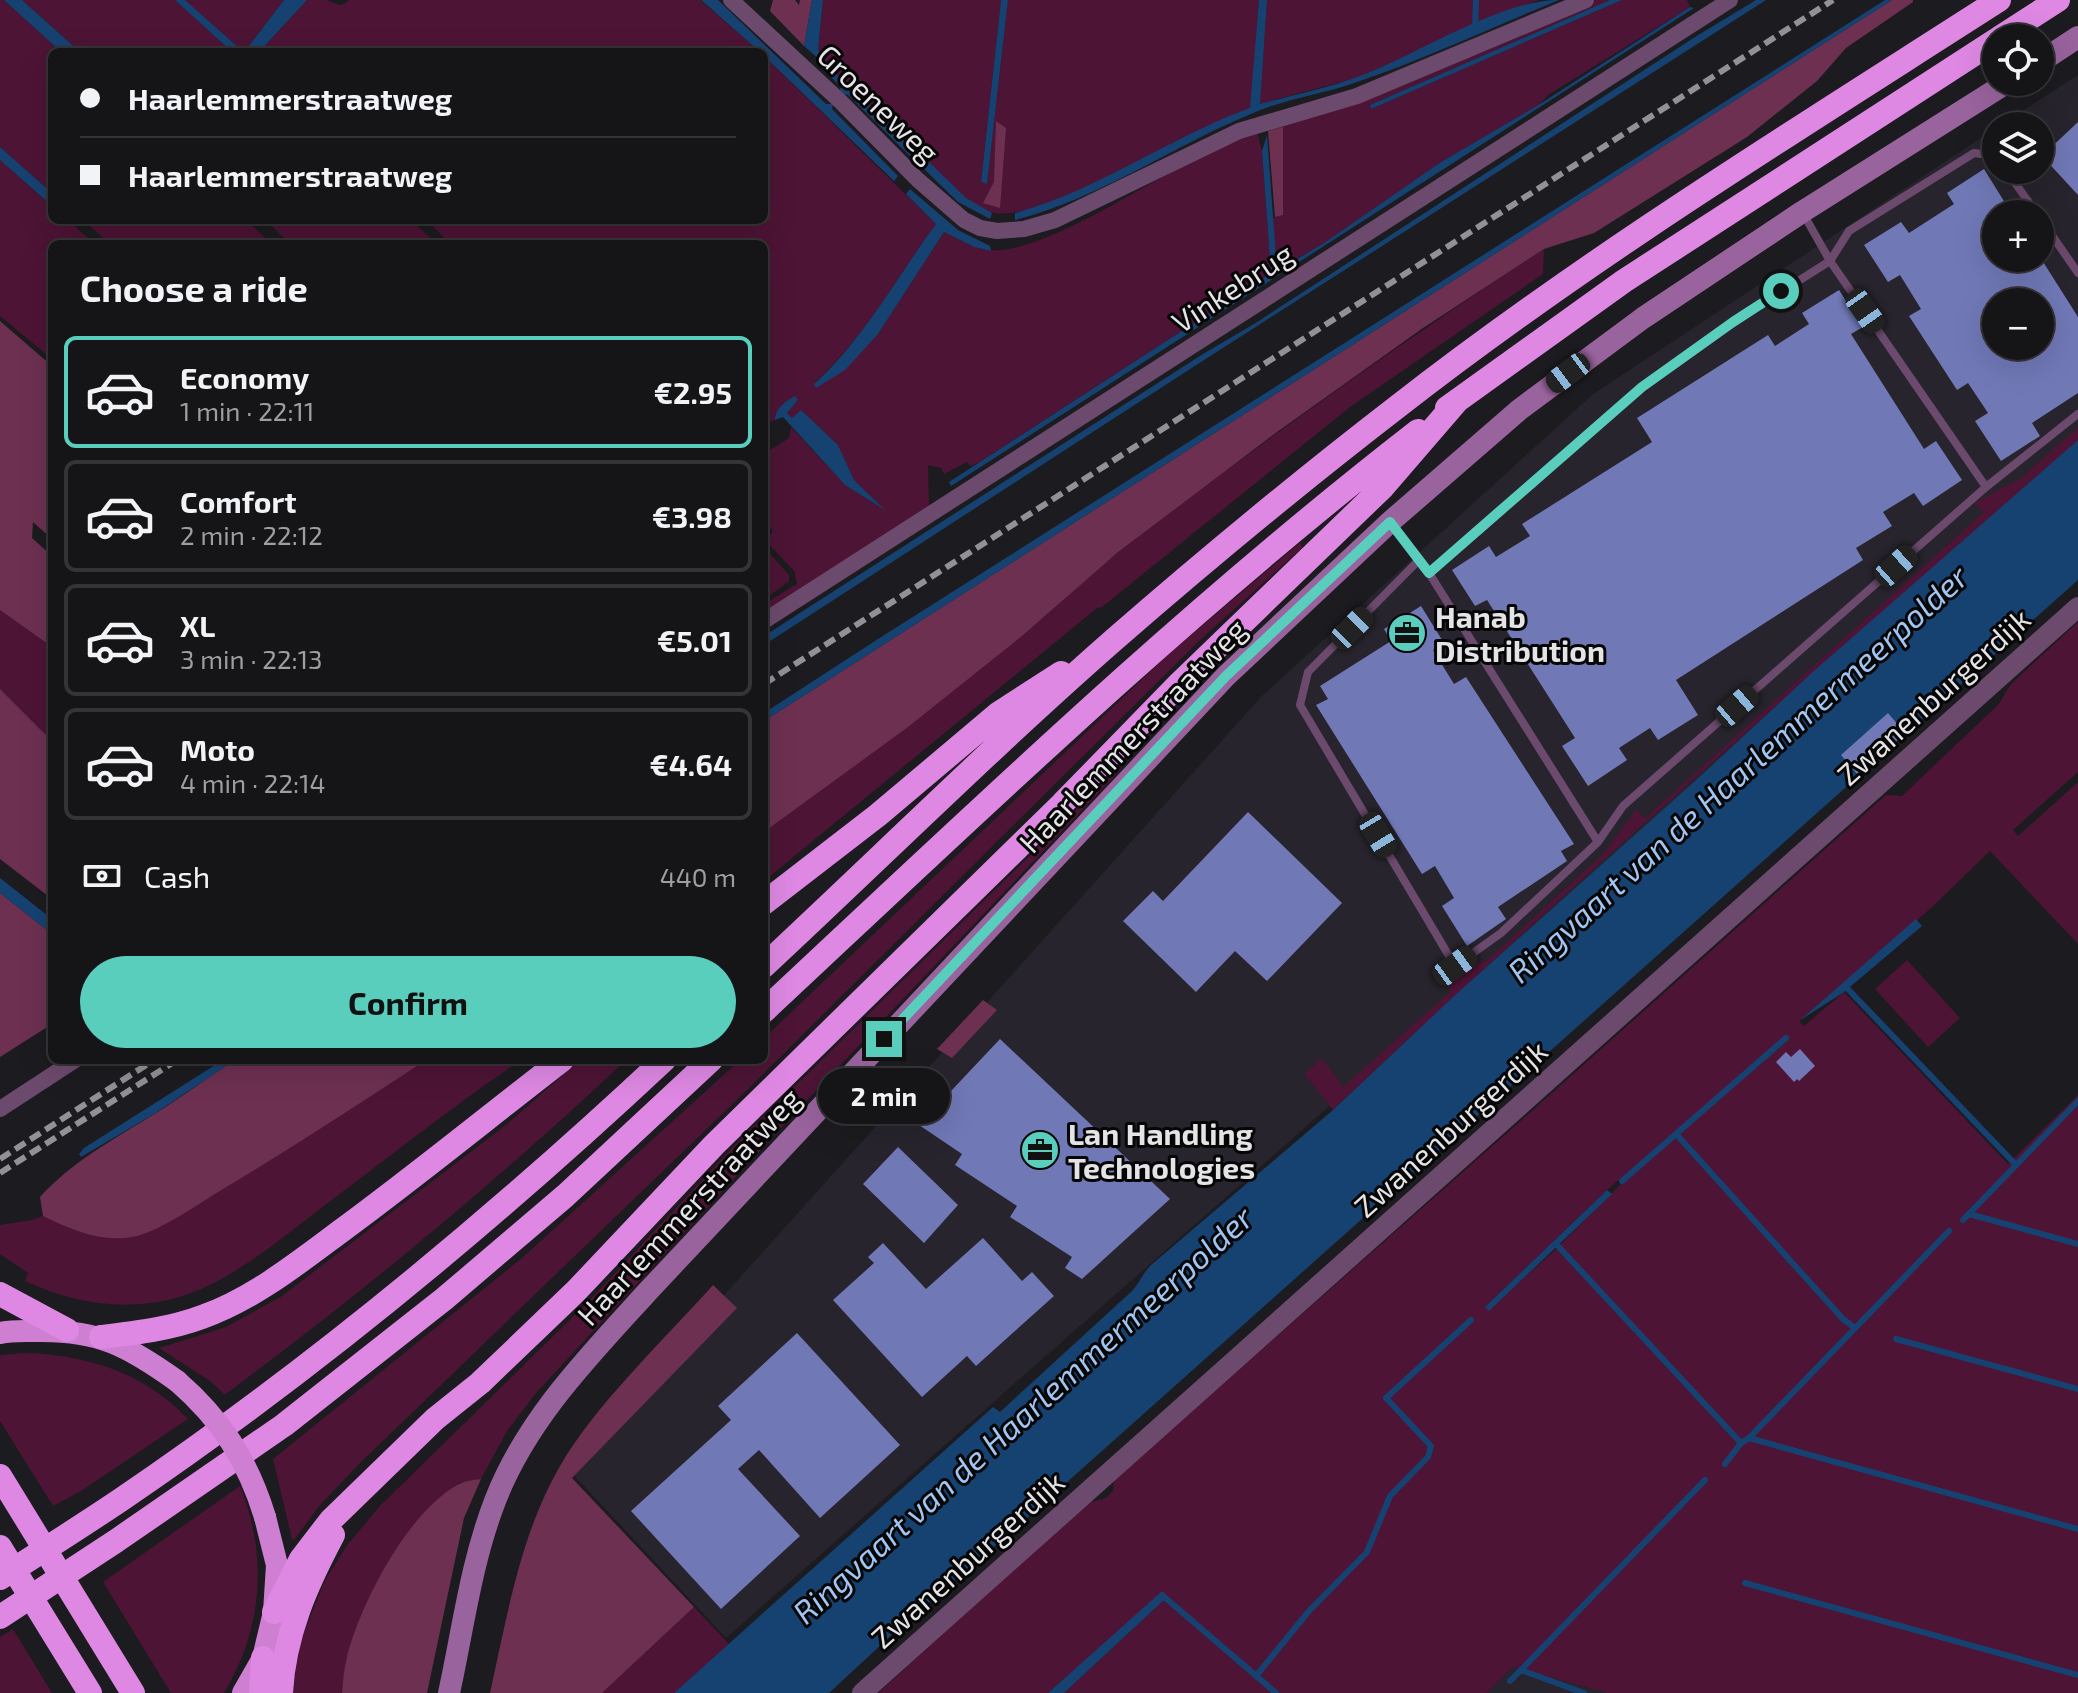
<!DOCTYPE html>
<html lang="en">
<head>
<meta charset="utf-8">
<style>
  :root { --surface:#151417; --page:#1e1d20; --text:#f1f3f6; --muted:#9d9ea1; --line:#343336; --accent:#5acebd }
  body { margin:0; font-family:"Exo 2",sans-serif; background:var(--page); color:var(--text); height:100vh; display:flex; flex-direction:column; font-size:30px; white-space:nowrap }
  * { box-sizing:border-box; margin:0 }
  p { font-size:26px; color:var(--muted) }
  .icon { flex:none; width:44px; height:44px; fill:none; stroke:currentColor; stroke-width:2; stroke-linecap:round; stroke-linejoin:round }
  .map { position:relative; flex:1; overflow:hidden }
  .side { position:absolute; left:48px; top:240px; width:720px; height:824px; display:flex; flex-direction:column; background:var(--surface); border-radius:12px; box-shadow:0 8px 32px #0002,0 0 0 2px var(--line) }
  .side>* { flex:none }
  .top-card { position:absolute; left:48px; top:48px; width:720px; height:176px; border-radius:12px; box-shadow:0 8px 32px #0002,0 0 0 2px var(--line); display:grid; align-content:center; height:176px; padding:0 32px; background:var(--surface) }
  .controls { position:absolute; left:1982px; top:24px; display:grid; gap:16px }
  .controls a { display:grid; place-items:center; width:72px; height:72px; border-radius:50%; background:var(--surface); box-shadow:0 8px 32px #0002,0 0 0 2px var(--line); font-size:40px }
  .end { position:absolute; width:36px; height:36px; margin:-18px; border:10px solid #5acebd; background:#111; box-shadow:0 0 0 4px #111 }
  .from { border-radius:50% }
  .bubble { position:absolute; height:56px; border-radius:28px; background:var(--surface); box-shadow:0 8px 32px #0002,0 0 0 2px var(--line); font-size:26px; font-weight:700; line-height:56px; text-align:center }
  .car { position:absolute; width:24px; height:48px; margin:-24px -12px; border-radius:10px; box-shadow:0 0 6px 2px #0007; background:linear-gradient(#222 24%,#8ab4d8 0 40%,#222 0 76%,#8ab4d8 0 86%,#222 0) }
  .top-card b { display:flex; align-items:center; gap:28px; height:76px; font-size:30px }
  .top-card b+b { border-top:2px solid var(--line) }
  .top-card i { width:20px; height:20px; background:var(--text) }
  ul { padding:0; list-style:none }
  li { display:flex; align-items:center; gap:24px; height:112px; margin:0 16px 12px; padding:0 16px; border:4px solid var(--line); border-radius:12px }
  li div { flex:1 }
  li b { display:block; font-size:30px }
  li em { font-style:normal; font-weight:700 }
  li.current { border-color:var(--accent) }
  li>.icon { width:72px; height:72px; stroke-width:1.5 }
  h2 { padding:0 32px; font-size:36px; line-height:96px }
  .pay { display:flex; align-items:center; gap:20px; height:88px; padding:0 32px; font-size:30px }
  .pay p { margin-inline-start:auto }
  .action { display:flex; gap:16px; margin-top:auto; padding:16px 32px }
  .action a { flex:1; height:92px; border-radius:48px; background:var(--accent); color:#111; font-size:32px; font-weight:700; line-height:92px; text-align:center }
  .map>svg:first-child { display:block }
  .built { fill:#27242d; fill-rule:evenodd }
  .green { fill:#4d1435; fill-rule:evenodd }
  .forest { fill:#6d3051 }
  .water { fill:#164272 }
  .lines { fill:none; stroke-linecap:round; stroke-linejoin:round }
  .stream { stroke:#164272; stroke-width:6 }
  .building { fill:#7078b6; fill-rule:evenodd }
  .service { stroke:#6c4a6d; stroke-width:8 }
  .minor { stroke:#6c4a6d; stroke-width:16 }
  .tertiary { stroke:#6c4a6d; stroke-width:20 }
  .secondary { stroke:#99639d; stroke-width:22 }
  .trunk { stroke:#ce7fd2; stroke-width:22 }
  .motorway { stroke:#de88e3; stroke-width:24 }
  .rail { stroke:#929194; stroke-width:6; stroke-dasharray:12 6; stroke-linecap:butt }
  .trunk-bridge { stroke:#ce7fd2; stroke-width:22 }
  .motorway-bridge { stroke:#de88e3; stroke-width:24 }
  .route { stroke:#5acebd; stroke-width:10 }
  .labels { text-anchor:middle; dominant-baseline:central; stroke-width:6; stroke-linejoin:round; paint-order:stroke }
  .street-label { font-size:30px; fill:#e4e3e6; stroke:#060607 }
  .poi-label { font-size:30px; font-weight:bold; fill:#e4e3e6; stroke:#060607; text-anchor:start }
  .water-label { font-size:32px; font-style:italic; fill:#a0c5f2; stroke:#060607 }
</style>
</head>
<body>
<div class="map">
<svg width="2078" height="1693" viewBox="0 0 2078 1693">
  <rect width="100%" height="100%" fill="#1c1b1f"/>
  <path class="built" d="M2078 75V440L1453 997 726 1638 568 1469 1262 696 1592 395 1996 128V170H2040V126H1999ZM1996 214H2040V258H1996ZM1996 302H2040V346H1996Z
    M1513 1667 1607 1693H1487Z"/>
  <path class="green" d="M0 0H4L61 52H52V193L0 147Z
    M22 0H175L232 52H80Z
    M185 0H284L248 47 239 48Z
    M307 0C313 0 321 0 326 0 337 3 340 9 349 0H700L760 52H259Z
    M823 0H1001L981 181 987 184 1008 0H1259L1251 108C1197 127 1038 227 990 212 966 204 946 179 928 162L923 168 914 160 920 153 821 61 824 57 818 51Z
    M1267 0H1539L1469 27 1360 77 1259 104Z
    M1596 0H1610L1370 105 1371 109 1622 0H1687L1690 7 1548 95 1540 104 1441 162 1324 243 1276 271 1271 219 1283 214V128L1268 131 1381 90Z
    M764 56 936 224C895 279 866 337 814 383L878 334 944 232C959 239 972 249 989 250 1033 255 1123 198 1163 177 1194 160 1224 145 1257 132L1262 151 1271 273 981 461 971 466 967 462 944 474 941 468 928 465 929 506 764 612V604L797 584 794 571 766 541 773 531 764 522V454L789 438 791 427 845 485 881 506 854 480 838 445 801 410 792 419 787 413 798 400 775 414V420L764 424V244H451L426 220H764Z
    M0 160 52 206V220H68L95 244H52V359L0 316Z
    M83 220H246L272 244H110Z
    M265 220H411L437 244H291Z
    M1544 249 1543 274 1350 407 1102 607 1097 608 764 881V832C850 769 936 705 1019 638 1054 610 1085 578 1120 551 1257 445 1399 344 1544 249Z
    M2078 427V440C1827 660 1576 880 1333 1110L1304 1074 1322 1058 1343 1087 1450 992V978L1465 965 1486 961 1603 854 1636 810 1645 818 1984 512 1974 503 2021 478Z
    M1301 542 1302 548 1200 640 746 1091 360 1463 320 1505 294 1540 292 1539 273 1459 522 1258 740 1060H764V1038L1170 653Z
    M764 547 789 575V581L764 600Z
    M0 610 52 647V741L0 689Z
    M2078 622V772L2013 830 2018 836 2078 782V944L1990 851 1931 908 1799 1021 1804 1026 1844 992 2008 1164 2078 1095V1693H1607L1513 1667 1487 1693H1064L1164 1600 1163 1593 1048 1693H878L1087 1503 1106 1498 1113 1491 1114 1480 1497 1142 1886 795 1902 796 1999 704 2010 685ZM1660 1145 1557 1248 1489 1310 1485 1307 1607 1190Z
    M1119 768 1121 769 776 1133 536 1393 507 1431 481 1479 459 1483 441 1497 346 1658 342 1693H293L299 1645 325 1580 348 1544 380 1506 587 1303 732 1148Z
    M1907 960 1960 1018 1928 1047 1875 989Z
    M426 1060H521C453 1106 389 1157 324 1206 280 1239 233 1281 179 1297 126 1312 74 1304 25 1281L28 1273 0 1254V1225L32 1220 43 1216 72 1229 181 1215Z
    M580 1060H626C500 1179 367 1289 227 1393L224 1394 210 1381 159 1348 226 1327 282 1296 506 1125Z
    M26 1353C88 1355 145 1373 188 1419L81 1491 53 1506 0 1421V1355Z
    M240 1486C268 1555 263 1629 224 1693H171L103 1582Z
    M694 1607 729 1644 674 1693H602Z
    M13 1629 52 1693H0V1637Z"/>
  <path class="forest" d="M773 0H795L799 5 800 0H812L804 46 770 11Z
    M1892 0H1913V2L1846 48 1817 81 1747 137 1594 233 1544 249 1423 328 1277 432 1117 553 1022 636 908 727 764 832V721Z
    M996 121 1006 128 1000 208 983 203 994 182Z
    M1283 127V215L1275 217 1268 131Z
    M0 321 52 366V539L33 522 32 538 52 556V647L0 610Z
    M0 689 52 741V899L0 859Z
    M0 893 52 934V1024L0 1057Z
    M983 1000 997 1010 952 1058 937 1049Z
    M235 1060H426C359 1104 292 1148 223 1189 200 1203 163 1229 137 1236 103 1244 72 1230 43 1216L40 1197C72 1162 111 1141 151 1116 180 1099 206 1078 235 1060Z
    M713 1285 737 1308 572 1478 694 1607 602 1693H490C507 1617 520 1535 560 1466 596 1404 664 1340 713 1285Z
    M481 1479 464 1518 427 1693H342C343 1681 344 1668 347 1656 362 1601 406 1515 457 1485 464 1481 473 1480 481 1479Z"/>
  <path class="water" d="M4 0H22L80 52H61Z
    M175 0H185L239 48 248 47 284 0H307L259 52H232Z
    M701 0H718L826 104H833L832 109 898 176 894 181 764 56V52H760Z
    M812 0H823L818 50 824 58 821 61 804 46Z
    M1001 0H1008L987 184 981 182Z
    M1259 0H1267L1260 104C1293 95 1328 88 1360 76 1417 55 1500 0 1559 0 1492 27 1425 59 1357 82 1324 94 1290 98 1258 111 1175 144 1102 198 1015 220V213C1099 190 1170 137 1250 108Z
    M1610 0H1622L1371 109 1370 105Z
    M1756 0H1766L1187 371 764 645V636L1203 354 1254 324 1695 37Z
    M1885 0H1892L764 721V713L878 639Z
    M1690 7 1694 8 951 486 949 482 1271 273 1262 151 1267 135 1277 271 1324 243 1441 162 1540 104Z
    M834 72 920 153 914 160 848 95 839 93 841 87 830 76Z
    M0 147 52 193V206L0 160Z
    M929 162 966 198 992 213 990 219 958 202 923 168Z
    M910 189 958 230 990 246 991 251 974 247 944 232 878 334 845 370 816 388 814 384C864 339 896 278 936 224L906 194Z
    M795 396 798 400 787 413 792 418 801 410 838 445 854 480 885 510 845 485 783 417 775 420C775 408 786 401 795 396Z
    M2078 440V580L1010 1533 909 1619 829 1693H674L993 1407 1000 1412 1132 1291C1140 1282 1143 1273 1151 1265L1333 1110 1453 997 1695 781 1815 670Z
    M0 878 52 919V934L0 893Z
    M1916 919 1922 926 1844 992 1799 1021Z
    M223 1060H235L154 1114 86 1154 81 1157 79 1154 84 1148Z
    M1607 1190 1612 1194 1489 1311 1485 1307Z
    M1160 1593H1163L1164 1600 1064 1693H1048Z"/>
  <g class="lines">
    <path class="stream" d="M1475 30 1476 0
      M1845 986 2016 1165
      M1677 1135 1843 1319 1855 1328
      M1622 1181 1786 1038
      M1969 1214 2078 1244
      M1963 1220 2078 1101
      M1556 1244 1741 1443
      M1896 1339 2078 1389
      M1749 1438 2078 1529
      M1725 1464 1741 1443 1749 1438 1949 1231
      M1745 1583 2078 1675
      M1162 1595 1276 1693
      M1521 1670 1705 1480
      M1256 1676 1309 1611 1367 1552 1390 1496 1428 1457 1431 1446 1386 1398 1471 1320
      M1510 1681 1521 1670 1584 1693"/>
  </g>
  <path class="building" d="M2078 122V195L2042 156Z
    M1984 169 2007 206 1996 213V258L2040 257 2078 317V393L2032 423 2040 436 2001 461 1975 421 1988 413 1968 383 1957 390 1909 316 1921 309 1900 275 1888 282 1864 245 1901 222 1909 233 1954 204 1947 193ZM1996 302H2040V346H1996Z
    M1839 290 1863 327 1851 334 1924 449 1936 441 1962 480 1923 506 1914 493 1883 512 1892 526 1856 548 1863 560 1676 680 1698 715 1658 740 1650 728 1619 748 1627 760 1588 786 1562 746 1575 738 1487 600 1475 606 1452 570 1489 546 1496 557 1530 536 1522 524 1652 442 1637 418 1768 335 1775 346 1809 324 1802 313Z
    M1421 606 1444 643 1433 650 1454 684 1466 677 1574 844 1561 851 1567 861 1498 907 1506 919 1467 946 1442 906 1454 898 1435 866 1422 874 1316 705 1328 699 1320 686 1391 641 1384 629Z
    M1888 713 1905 733 1858 775 1841 755Z
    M1248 812 1342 903 1267 981 1235 951 1196 992 1123 921 1153 891 1163 901Z
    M1000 1039 1170 1199 1082 1279 1065 1268 1072 1257 1010 1217 1017 1206 955 1165 962 1154 919 1125Z
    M1800 1049 1815 1066 1799 1081 1797 1079 1794 1082 1776 1062 1786 1052 1791 1057Z
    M898 1147 958 1205 924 1243 863 1184Z
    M983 1238 1022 1281 1032 1272 1054 1296 976 1366 967 1356 922 1397 833 1300 874 1263 868 1257 883 1243 926 1289Z
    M797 1333 900 1445 820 1518 759 1450 738 1469 800 1536 721 1609 631 1511 731 1420 718 1406Z"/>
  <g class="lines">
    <path class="service" d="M2006 170 2037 214
      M1804 215 1830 261 1986 487
      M2040 218 2078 273
      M1392 524 1429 573 1598 842
      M1418 561 1308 672 1300 705 1455 966 1501 933 1598 842 1623 806 1986 487 2078 414
      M1429 573 1642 387 1733 322 1830 261 1849 231 1974 153 1996 156"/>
    <path class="minor" d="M731 0 840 101 918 180 964 220 980 228 997 231 1024 229 1055 220 1239 131 1357 96 1586 0
      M764 621 1730 0
      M0 1109 75 1060"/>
    <path class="tertiary" d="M862 1693 2078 607"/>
    <path class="secondary" d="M2040 62 2078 37
      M449 1693C463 1629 471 1563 495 1501 527 1418 591 1354 650 1289L1226 676 1390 522 1519 410 1643 318 1802 212 2008 82"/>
    <path class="trunk" d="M0 1333C12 1330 25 1331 38 1331 99 1330 128 1346 177 1381
      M243 1693 263 1658 274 1612 277 1565 265 1517"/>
    <path class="motorway" d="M1999 38 2058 0
      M1447 408 1624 281 1996 40
      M764 903 878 815 999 713 1061 673
      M764 966C881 857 996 743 1116 638 1208 558 1301 481 1397 407 1588 258 1795 131 1999 0
      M764 1011C977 812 1187 610 1418 431
      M0 1294 67 1330
      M101 1337C135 1333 170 1329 202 1317 253 1299 298 1263 341 1231 416 1176 488 1117 562 1060
      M0 1578C41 1552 82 1526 122 1499 315 1368 494 1219 664 1060
      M274 1612 301 1559 331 1520 435 1419 480 1383 576 1291 714 1145 1062 804 1178 685 1383 487 1458 400
      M0 1617 116 1541 284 1425 444 1299 565 1196 711 1060
      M261 1693 263 1658
      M281 1693C284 1635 306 1586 333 1535"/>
    <path class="rail" d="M764 684 1833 0
      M0 1159 154 1060
      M0 1173 177 1060"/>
    <path class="trunk-bridge" d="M177 1381C221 1419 248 1461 265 1517"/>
    <path class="motorway-bridge" d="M0 1476 133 1693
      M0 1547 90 1693"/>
  </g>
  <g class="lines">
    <path class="route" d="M884 1039 1226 676 1390 522 1429 573 1642 387 1733 322 1781 291"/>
  </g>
  <defs>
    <symbol id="office-disc" viewBox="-11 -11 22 22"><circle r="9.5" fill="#5acebd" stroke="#060607"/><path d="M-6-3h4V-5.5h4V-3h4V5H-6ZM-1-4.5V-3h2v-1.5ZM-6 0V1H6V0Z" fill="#111"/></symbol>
  </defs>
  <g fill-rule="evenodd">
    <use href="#office-disc" x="1385" y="611" width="44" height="44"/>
    <use href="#office-disc" x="1018" y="1128" width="44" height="44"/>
  </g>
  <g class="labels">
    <g class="street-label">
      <text transform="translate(879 103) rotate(44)">Groeneweg</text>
      <text transform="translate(1232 287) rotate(-33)">Vinkebrug</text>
      <text transform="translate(1933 696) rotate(-42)">Zwanenburgerdijk</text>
      <text transform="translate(1132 735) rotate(-46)">Haarlemmerstraatweg</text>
      <text transform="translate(1450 1128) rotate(-42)">Zwanenburgerdijk</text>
      <text transform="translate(688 1206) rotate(-47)">Haarlemmerstraatweg</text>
      <text transform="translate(967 1559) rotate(-42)">Zwanenburgerdijk</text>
    </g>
    <g class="poi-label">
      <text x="1435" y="616">Hanab<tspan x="1435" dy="34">Distribution</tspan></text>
      <text x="1068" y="1133">Lan Handling<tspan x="1068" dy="34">Technologies</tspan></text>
    </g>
    <g class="water-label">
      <text transform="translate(1737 773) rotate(-42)">Ringvaart van de Haarlemmermeerpolder</text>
      <text transform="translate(1022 1414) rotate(-42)">Ringvaart van de Haarlemmermeerpolder</text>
    </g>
  </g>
</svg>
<div class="controls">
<a><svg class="icon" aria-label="locate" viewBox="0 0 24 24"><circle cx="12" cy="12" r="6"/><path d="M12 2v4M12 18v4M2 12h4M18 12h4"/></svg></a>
<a><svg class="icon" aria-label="layers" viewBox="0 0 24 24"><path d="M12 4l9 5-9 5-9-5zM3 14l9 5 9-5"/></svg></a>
<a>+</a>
<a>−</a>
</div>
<i class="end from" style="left:1781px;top:291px"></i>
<i class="end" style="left:884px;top:1039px"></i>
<div class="bubble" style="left:818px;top:1068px;width:132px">2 min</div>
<i class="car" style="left:1865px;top:311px;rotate:145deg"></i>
<i class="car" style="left:1568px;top:373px;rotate:233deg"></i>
<i class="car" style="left:1896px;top:566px;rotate:48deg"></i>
<i class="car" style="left:1352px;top:628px;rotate:45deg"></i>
<i class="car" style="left:1737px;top:706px;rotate:49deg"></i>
<i class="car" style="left:1378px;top:835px;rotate:149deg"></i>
<i class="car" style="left:1455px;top:966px;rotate:54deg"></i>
<div class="top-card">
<b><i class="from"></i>Haarlemmerstraatweg</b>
<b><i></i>Haarlemmerstraatweg</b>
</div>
<section class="side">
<h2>Choose a ride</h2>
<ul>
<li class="current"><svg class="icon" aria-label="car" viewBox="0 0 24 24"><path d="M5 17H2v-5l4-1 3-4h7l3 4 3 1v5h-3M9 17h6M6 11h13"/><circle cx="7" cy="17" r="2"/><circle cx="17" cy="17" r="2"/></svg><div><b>Economy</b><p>1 min · 22:11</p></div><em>€2.95</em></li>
<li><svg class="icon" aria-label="car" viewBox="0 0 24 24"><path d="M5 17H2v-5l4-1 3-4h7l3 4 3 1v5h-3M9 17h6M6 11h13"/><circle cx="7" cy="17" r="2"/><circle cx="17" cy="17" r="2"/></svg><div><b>Comfort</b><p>2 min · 22:12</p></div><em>€3.98</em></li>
<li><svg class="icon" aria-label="car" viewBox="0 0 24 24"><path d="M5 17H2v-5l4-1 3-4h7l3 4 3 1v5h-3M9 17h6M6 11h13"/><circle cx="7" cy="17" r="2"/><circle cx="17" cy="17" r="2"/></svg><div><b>XL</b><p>3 min · 22:13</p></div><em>€5.01</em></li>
<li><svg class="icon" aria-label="car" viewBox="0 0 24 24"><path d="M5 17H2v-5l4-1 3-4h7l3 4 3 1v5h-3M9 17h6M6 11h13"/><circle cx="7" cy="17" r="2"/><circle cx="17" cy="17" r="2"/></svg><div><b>Moto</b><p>4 min · 22:14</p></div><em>€4.64</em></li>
</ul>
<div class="pay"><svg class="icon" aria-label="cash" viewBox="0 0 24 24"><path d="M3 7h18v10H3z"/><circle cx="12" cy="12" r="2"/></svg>Cash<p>440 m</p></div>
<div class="action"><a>Confirm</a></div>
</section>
</div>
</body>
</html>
